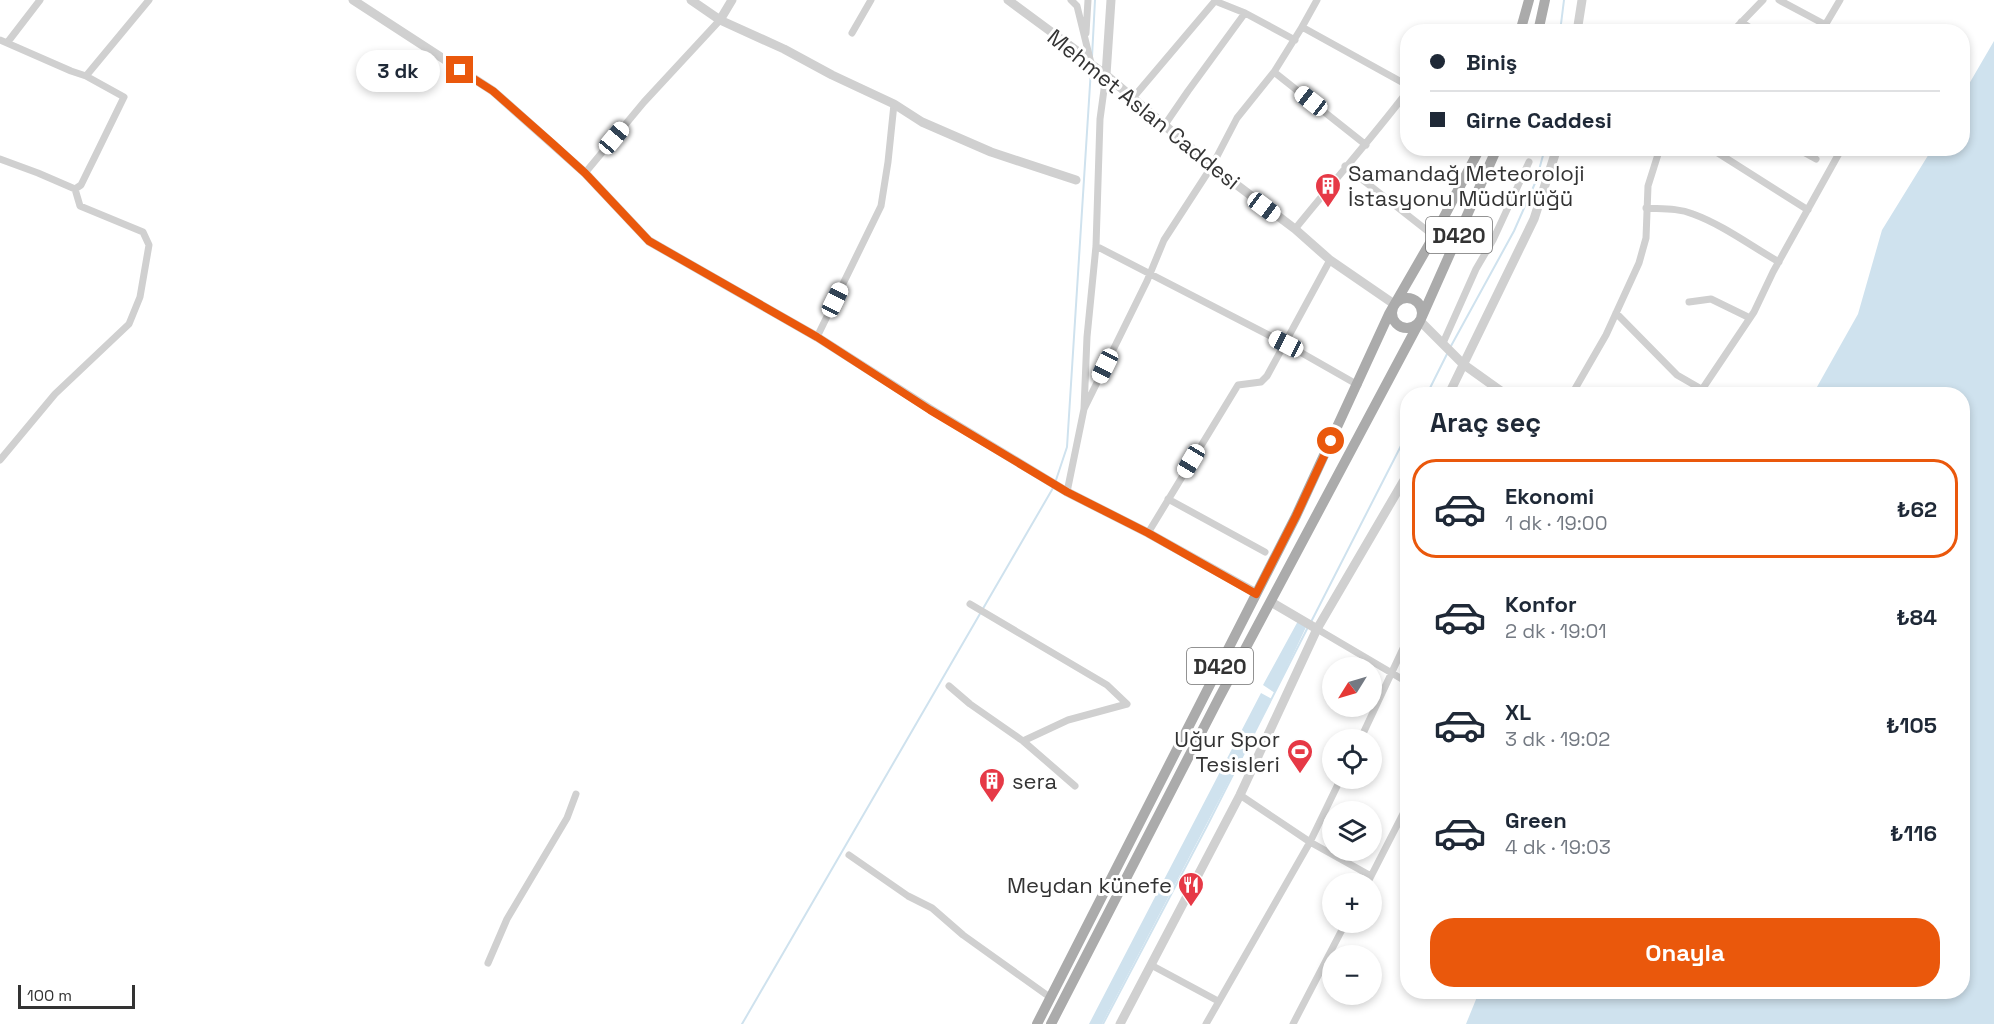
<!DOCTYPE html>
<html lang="tr">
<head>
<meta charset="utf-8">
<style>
  :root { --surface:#fff; --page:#f2f2f3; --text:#1f2937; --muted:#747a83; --line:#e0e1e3; --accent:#ea580c }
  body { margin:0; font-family:"Space Grotesk",sans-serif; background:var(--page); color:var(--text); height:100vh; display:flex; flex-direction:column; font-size:22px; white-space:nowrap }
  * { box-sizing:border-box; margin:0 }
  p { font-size:20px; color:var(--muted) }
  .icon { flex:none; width:33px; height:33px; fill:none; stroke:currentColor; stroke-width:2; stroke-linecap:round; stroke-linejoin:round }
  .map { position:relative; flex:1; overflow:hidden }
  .side { position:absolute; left:1400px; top:387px; width:570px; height:612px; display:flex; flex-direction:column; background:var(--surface); border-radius:24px; box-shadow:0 3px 9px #0003 }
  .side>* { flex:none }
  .hud { position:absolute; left:1400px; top:24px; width:570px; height:132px; border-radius:24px; box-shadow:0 3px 9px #0003; display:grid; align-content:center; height:132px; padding:0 30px; background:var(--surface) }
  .needle { width:39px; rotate:233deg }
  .buttons { position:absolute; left:1322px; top:657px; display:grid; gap:12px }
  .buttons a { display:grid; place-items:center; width:60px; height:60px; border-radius:50%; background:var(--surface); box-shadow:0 3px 9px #0003; font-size:30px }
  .scale { position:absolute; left:18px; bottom:15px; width:117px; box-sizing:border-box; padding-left:6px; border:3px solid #333; border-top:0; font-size:16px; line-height:21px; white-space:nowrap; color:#333; -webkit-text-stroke:4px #fff; paint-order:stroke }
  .end { position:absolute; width:27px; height:27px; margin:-14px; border:8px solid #ea580c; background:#fff; box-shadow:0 0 0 3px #fff }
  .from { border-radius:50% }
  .bubble { position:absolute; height:42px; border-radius:21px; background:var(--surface); box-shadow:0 3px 9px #0003; font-size:20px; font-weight:700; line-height:42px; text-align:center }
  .car { position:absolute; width:18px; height:36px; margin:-18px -9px; border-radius:8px; box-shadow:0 0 4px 2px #0007; background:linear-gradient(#fff 24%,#345 0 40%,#fff 0 76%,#345 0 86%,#fff 0) }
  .hud b { display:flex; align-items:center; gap:21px; height:57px; font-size:22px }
  .hud b+b { border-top:2px solid var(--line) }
  .hud i { width:15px; height:15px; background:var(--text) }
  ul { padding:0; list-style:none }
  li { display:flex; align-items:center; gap:18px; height:99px; margin:0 12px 9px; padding:0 18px; border:3px solid transparent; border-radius:24px }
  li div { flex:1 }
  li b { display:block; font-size:22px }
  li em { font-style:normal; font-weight:700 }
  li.current { border-color:var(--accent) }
  li>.icon { width:54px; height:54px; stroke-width:1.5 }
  h2 { padding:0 30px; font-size:27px; line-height:72px }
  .button { display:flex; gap:12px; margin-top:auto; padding:12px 30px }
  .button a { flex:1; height:69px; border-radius:24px; background:var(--accent); color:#fff; font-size:24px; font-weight:700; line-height:69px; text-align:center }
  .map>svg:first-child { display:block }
  .water { fill:#cfe2ee }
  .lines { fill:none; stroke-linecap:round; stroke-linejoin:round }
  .stream { stroke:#cfe2ee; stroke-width:2 }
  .minor { stroke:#d0d0d0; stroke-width:7 }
  .tertiary { stroke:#d0d0d0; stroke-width:9 }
  .primary { stroke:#ababab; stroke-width:10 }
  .route { stroke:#ea580c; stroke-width:8 }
  .labels { text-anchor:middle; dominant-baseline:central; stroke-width:6; stroke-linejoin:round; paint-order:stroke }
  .shield { fill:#fff; stroke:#707070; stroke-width:1.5 }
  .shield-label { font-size:21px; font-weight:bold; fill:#333 }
  .street-label { font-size:22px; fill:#333; stroke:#fff }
  .poi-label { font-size:22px; fill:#333; stroke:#fff; text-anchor:start }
</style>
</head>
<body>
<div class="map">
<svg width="1994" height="1024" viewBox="0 0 1994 1024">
  <rect width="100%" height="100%" fill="#fff"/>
  <path class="water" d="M1994 41V1024H1466L1479 992H1962V394H1813L1858 314 1882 230 1932 149 1962 148V96Z
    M1298 621 1307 625 1275 693 1263 685Z
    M1261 693 1272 699 1102 1024H1089Z"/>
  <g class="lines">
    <path class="stream" d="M1560 32 1564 0
      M1092 57 1095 0
      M1451 346 1514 231 1536 181 1545 148
      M1427 394 1447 354
      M1055 483 1067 447 1091 69
      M1311 622 1407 434
      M742 1024 1053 488
      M1103 1024 1207 826 1308 627"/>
    <path class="minor" d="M1071 0 1077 6 1091 63
      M1779 0 1824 24 1827 22 1840 0
      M1741 22 1757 32
      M1302 27 1317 0
      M1732 32 1763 0
      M852 33 871 0
      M1086 33 1088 0
      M0 40 71 71 86 76 149 0
      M7 43 40 0
      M1274 72 1302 27 1407 85
      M1132 99 1215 1 1245 13 1295 40
      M1164 126 1188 91 1245 13
      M1710 148 1808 210
      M1796 148 1816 159
      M0 159 38 173 75 189 80 206 143 232 149 245 140 297 129 324 55 394 0 460
      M1345 166 1434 236
      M585 173 644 102 720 20
      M75 189 81 185 124 97 86 76
      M1646 208C1662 209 1678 208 1693 214 1723 225 1751 246 1779 262
      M1295 229C1332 183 1371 139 1407 92
      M1096 246 1286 344 1358 385
      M1689 302 1711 299 1750 318
      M1616 313 1677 375 1703 390
      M817 337 881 206 888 162 894 104
      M1443 343 1476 269 1493 240 1529 162
      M1572 394 1606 335 1639 263 1646 238 1648 186 1660 148
      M1699 394 1754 312 1773 272 1842 148
      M1084 409 1147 281 1164 240 1212 166 1237 118 1274 72 1366 145
      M1067 492 1084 409 1087 337 1096 246 1100 119 1106 75
      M1168 499 1265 552
      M1148 533 1238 385 1261 382 1267 376 1330 260
      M970 604 1107 685 1127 704
      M1317 629 1407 682
      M949 686 970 704 1023 741 1075 786
      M1360 740 1407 640
      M1023 741 1068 720 1127 704
      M1240 795 1310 842 1371 876
      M849 855 908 896 932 908 963 935 1051 998
      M1367 884 1407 806
      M488 963 507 919 567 818 576 794
      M1151 965 1218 1001
      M1206 1024 1310 842 1341 778
      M1293 1024 1346 922"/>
    <path class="tertiary" d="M353 0 493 91 585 173 649 241 817 337 930 409 1067 492 1148 533 1256 593
      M691 0 720 20 784 49 832 75 894 104 922 122 991 152 1076 180
      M1008 0 1084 56 1092 65 1106 75 1212 166 1295 229 1330 260 1394 304
      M720 20 732 0
      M1577 32 1582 0
      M1106 75 1111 0
      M1420 321 1463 364 1505 394
      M1449 394 1534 219 1557 148
      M1271 602 1317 629
      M1120 1024 1240 795 1317 629 1407 475"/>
    <path class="primary" d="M1520 32 1529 0
      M1538 32 1545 0
      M1392 313a15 15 0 1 1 30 0a15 15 0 1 1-30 0Z
      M1037 1024 1296 516 1389 314 1434 236 1480 148
      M1051 1024 1219 698 1420 321 1497 148"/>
  </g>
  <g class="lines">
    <path class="route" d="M460 70 493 91 553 144 585 173 649 241 817 337 930 410 1067 492 1148 533 1256 594 1296 516 1331 441"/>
  </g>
  <defs>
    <symbol id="building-pin" viewBox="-11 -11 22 30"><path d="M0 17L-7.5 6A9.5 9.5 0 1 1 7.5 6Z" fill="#e63946" stroke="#fff"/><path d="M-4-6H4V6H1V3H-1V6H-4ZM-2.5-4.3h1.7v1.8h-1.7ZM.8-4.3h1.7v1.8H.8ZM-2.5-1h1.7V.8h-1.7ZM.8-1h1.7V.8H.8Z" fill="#fff"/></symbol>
    <symbol id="stadium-pin" viewBox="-11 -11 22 30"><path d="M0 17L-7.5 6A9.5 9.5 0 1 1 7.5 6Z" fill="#e63946" stroke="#fff"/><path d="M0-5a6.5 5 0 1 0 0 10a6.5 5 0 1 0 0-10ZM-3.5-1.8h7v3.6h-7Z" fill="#fff"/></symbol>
    <symbol id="restaurant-pin" viewBox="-11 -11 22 30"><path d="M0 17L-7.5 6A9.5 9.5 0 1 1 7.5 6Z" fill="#e63946" stroke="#fff"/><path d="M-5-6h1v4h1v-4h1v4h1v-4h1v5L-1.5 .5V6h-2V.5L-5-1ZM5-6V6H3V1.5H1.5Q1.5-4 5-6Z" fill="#fff"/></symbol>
  </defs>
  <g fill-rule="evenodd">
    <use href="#building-pin" x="1313" y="171" width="30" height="40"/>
    <use href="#stadium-pin" x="1285" y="737" width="30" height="40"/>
    <use href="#building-pin" x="977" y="766" width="30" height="40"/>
    <use href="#restaurant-pin" x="1176" y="870" width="30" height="40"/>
  </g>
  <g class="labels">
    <g class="shield">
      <rect x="1426" y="217" width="66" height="36" rx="4.5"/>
      <rect x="1187" y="648" width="66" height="36" rx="4.5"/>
    </g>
    <g class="shield-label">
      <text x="1459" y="235">D420</text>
      <text x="1220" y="666">D420</text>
    </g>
    <g class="street-label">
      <text transform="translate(1144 109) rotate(39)">Mehmet Aslan Caddesi</text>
    </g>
    <g class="poi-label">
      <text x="1348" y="173">Samandağ Meteoroloji<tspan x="1348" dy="25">İstasyonu Müdürlüğü</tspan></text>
      <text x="1280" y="739" text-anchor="end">Uğur Spor<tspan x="1280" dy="25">Tesisleri</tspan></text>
      <text x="1012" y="781">sera</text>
      <text x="1172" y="885" text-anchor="end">Meydan künefe</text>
    </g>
  </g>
</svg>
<div class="buttons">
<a><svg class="needle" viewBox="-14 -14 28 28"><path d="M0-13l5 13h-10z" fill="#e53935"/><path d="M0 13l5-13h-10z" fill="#747a83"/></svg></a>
<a><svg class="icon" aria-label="locate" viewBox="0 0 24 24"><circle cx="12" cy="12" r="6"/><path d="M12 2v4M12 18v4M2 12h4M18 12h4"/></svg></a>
<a><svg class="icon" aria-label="layers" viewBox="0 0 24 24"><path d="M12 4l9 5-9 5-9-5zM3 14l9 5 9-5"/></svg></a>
<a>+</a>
<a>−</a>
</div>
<div class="scale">100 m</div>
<i class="end from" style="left:1331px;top:441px"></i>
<i class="end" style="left:460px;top:70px"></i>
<div class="bubble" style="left:356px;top:50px;width:84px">3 dk</div>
<i class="car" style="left:1311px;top:101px;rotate:308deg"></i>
<i class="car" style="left:614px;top:138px;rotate:40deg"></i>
<i class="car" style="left:1264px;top:207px;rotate:127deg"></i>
<i class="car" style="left:835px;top:300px;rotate:26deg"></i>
<i class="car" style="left:1286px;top:344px;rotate:297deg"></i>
<i class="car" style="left:1105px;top:366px;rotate:206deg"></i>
<i class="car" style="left:1191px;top:461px;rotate:211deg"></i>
<div class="hud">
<b><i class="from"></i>Biniş</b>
<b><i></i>Girne Caddesi</b>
</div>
<section class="side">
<h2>Araç seç</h2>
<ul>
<li class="current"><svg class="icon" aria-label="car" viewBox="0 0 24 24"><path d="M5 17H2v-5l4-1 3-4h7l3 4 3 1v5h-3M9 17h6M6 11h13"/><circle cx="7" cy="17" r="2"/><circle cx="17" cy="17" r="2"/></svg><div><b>Ekonomi</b><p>1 dk · 19:00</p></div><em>₺62</em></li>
<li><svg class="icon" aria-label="car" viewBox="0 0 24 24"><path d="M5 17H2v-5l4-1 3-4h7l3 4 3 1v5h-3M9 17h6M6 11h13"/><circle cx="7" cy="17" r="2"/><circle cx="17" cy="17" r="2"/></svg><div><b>Konfor</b><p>2 dk · 19:01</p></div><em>₺84</em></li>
<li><svg class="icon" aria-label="car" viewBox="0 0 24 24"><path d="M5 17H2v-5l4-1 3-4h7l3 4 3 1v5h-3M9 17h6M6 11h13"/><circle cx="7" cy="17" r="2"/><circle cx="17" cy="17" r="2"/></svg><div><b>XL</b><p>3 dk · 19:02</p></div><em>₺105</em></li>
<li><svg class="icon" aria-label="car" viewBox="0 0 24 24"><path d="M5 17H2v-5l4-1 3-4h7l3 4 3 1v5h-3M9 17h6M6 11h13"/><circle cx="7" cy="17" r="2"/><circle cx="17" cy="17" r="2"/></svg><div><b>Green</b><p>4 dk · 19:03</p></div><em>₺116</em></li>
</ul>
<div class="button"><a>Onayla</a></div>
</section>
</div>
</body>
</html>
